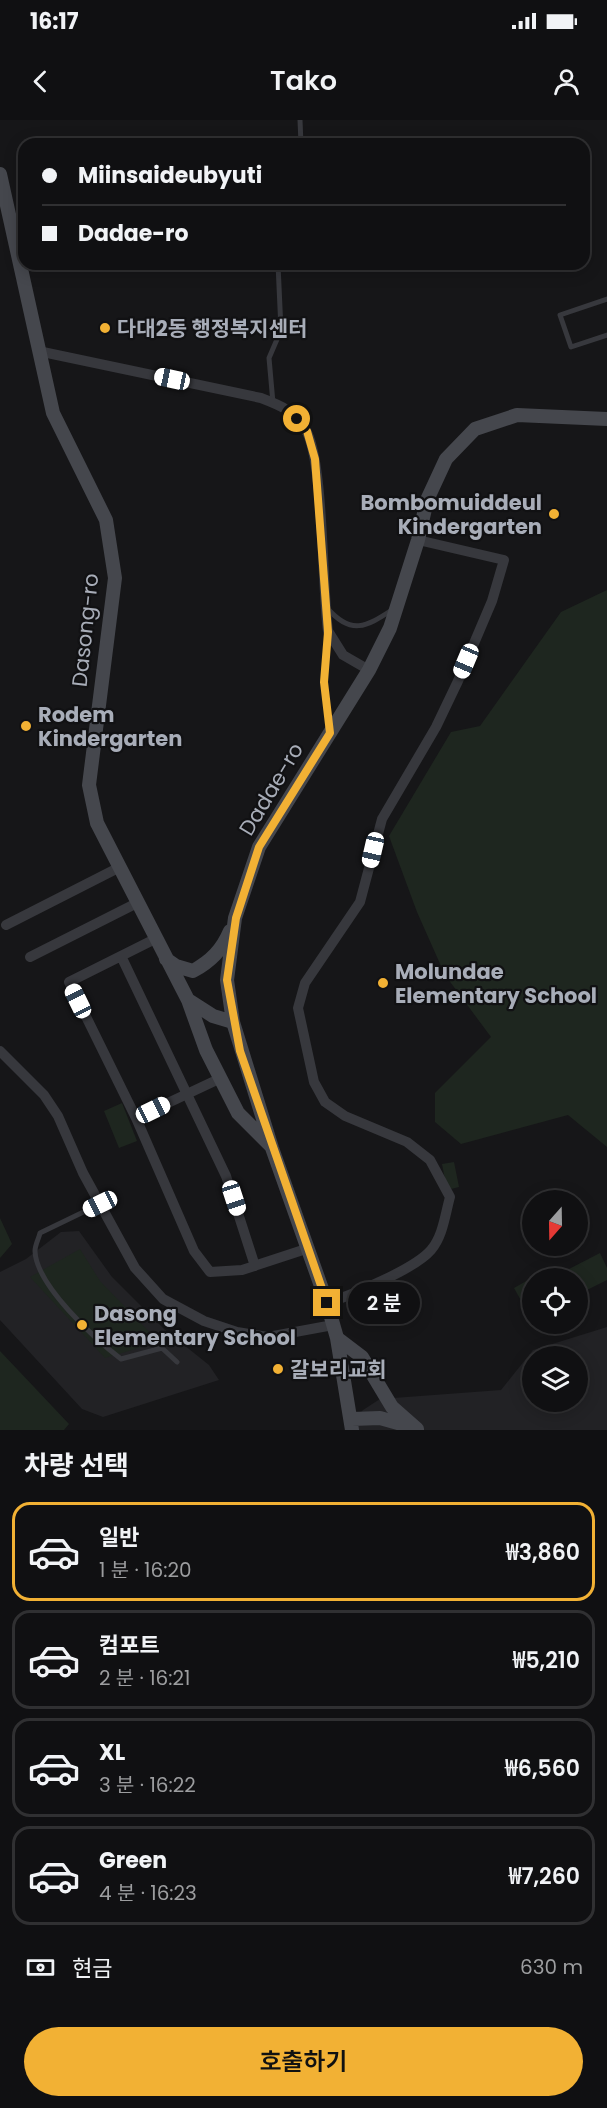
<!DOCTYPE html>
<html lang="ko">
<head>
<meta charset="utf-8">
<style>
  :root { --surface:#101012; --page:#19191b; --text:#f1f3f6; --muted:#9c9d9f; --line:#303032; --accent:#f2b134 }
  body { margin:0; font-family:Poppins,"Noto Sans KR",sans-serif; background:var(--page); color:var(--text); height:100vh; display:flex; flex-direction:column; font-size:22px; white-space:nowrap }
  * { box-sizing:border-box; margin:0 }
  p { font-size:20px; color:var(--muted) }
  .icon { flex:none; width:33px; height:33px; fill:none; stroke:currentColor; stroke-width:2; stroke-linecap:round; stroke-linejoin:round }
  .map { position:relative; height:1310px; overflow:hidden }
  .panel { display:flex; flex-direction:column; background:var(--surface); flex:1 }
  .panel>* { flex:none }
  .top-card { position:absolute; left:18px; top:18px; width:572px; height:132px; border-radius:18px; box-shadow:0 3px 15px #0003,0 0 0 2px var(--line); display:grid; align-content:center; height:132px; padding:0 24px; background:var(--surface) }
  .needle { width:39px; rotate:200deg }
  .controls { position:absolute; left:522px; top:1070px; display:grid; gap:12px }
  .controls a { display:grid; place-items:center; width:66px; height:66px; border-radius:50%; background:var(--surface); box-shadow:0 3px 15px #0003,0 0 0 2px var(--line); font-size:30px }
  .end { position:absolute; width:27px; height:27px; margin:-14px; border:8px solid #f2b134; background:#111; box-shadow:0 0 0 3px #111 }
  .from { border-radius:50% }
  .bubble { position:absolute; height:42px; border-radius:21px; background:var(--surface); box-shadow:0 3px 15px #0003,0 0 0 2px var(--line); font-size:20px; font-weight:600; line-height:42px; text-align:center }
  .car { position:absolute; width:18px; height:36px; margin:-18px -9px; border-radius:8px; box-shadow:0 0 4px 2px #0007; background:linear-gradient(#fff 24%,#345 0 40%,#fff 0 76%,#345 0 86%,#fff 0) }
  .top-card b { display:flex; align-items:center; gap:21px; height:57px; font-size:22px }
  .top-card b+b { border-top:2px solid var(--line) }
  .top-card i { width:15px; height:15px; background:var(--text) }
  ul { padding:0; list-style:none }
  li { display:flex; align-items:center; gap:18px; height:99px; margin:0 12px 9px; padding:0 12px; border:3px solid var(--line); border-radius:18px }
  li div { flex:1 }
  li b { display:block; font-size:22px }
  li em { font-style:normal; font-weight:600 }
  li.current { border-color:var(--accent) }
  li>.icon { width:54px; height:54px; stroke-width:1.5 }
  h2 { padding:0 24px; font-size:27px; line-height:72px }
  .pay { display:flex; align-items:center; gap:15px; height:66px; padding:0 24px; font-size:22px }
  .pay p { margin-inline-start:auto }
  .action { display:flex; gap:12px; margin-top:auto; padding:12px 24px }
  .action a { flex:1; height:69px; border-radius:36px; background:var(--accent); color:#111; font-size:24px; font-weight:600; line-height:69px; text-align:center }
  .status { display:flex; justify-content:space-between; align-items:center; height:42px; padding:0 30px; background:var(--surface); direction:ltr }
  .status svg { height:16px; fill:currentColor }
  header { display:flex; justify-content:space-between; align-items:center; height:78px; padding:0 24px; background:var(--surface); font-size:27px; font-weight:600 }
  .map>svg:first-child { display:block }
  .built { fill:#222225; fill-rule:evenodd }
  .green { fill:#1e261f }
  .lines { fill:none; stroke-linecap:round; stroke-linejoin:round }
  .lane { stroke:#37383d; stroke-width:5 }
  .street { stroke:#37383d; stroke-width:10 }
  .secondary { stroke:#45474d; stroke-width:14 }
  .route { stroke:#f2b134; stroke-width:8 }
  .poi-dot { fill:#f2b134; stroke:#111113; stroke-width:2 }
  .labels { text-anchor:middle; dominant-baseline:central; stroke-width:4.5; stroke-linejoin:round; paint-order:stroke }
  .poi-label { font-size:21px; font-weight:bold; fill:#a8adb8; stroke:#111113; text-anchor:start }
  .street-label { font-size:21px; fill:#a8adb8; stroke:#111113 }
</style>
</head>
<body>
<div class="status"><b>16:17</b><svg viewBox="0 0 49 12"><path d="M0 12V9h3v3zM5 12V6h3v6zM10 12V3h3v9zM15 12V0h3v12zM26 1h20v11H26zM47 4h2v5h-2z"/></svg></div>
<header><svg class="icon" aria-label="back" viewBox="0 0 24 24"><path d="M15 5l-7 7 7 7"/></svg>Tako<svg class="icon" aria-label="person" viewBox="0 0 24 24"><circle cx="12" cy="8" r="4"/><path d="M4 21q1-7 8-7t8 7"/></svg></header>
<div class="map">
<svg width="607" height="1310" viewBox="0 0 607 1310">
  <rect width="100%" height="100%" fill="#161618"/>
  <path class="built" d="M79 1111 112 1157 164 1209 209 1245 219 1260 103 1297 82 1289 0 1200V1152L26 1139 61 1112Z
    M607 1207V1310H345L363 1290 380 1279 501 1270 533 1230ZM532 1236H578V1281H532Z"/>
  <path class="green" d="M607 470V1027L568 995 461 1024 435 1002V973L491 917 445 855 417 792 389 716 451 612 480 606 561 492Z
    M122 983 137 1021 119 1028 104 991Z
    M454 1042 459 1067 447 1070 442 1044Z
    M0 1098 12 1124 0 1138Z
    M80 1129 100 1161 159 1222 105 1238 30 1157Z
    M600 1133 607 1148V1160L581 1173 578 1158H574L569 1149Z
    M528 1160 532 1168V1190L528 1193 514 1168Z
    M0 1231 69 1304 64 1310H0Z"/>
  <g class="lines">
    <path class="lane" d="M300 0 301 24
      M607 179 560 195 571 227 607 215
      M273 283 269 238 281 210 278 144
      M328 489C351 515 366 507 392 490
      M328 513 324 562 329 608
      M100 1084 40 1113C39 1118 35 1125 35 1131 36 1165 95 1219 121 1239L162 1228 177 1242"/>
    <path class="street" d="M38 231 261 278C282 286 292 290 305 309 324 336 322 470 328 511L343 535 369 550
      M6 805 118 748
      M155 819 69 862 136 998 194 1131 210 1152 242 1150 309 1128
      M121 836 226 1056 255 1146
      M30 837 137 783
      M0 931 44 975 58 996 83 1053 135 1148 163 1179 204 1201 237 1212 268 1217 333 1205
      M136 998 221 958
      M327 1183C352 1175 415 1149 431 1130 443 1116 445 1095 450 1077L430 1040 407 1022 345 996 325 982 314 962 298 888 305 863 360 782 382 699 436 607 458 561 492 481 504 440 418 420"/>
    <path class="secondary" d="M0 54 53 293 106 400 115 458 89 665 97 703 188 880 213 896 233 902
      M166 839 176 846 193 851C211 841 222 830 230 811
      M188 880 206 930 238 993 270 1025
      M337 1218 362 1237 392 1287 417 1309
      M352 1299 380 1298 412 1307
      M352 1310 337 1218 327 1183 272 1028 233 902 227 860 235 798 259 727 369 550 390 508 418 420 427 380 446 339 475 309 517 295 607 299"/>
  </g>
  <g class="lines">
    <path class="route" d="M297 299 307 311 315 339 328 512 324 562 330 613 259 727 236 798 227 860 240 931 327 1183"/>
  </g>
  <g class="poi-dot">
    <circle cx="105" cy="208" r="6"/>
    <circle cx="554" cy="394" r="6"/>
    <circle cx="26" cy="606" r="6"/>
    <circle cx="383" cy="863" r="6"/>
    <circle cx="82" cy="1205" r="6"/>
    <circle cx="278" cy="1249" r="6"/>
  </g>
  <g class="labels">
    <g class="poi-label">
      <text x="117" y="208">다대2동 행정복지센터</text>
      <text x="542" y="382" text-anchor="end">Bombomuiddeul<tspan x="542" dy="24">Kindergarten</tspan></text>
      <text x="38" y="594">Rodem<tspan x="38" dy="24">Kindergarten</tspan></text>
      <text x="395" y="851">Molundae<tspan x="395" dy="24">Elementary School</tspan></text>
      <text x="94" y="1193">Dasong<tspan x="94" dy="24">Elementary School</tspan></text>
      <text x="290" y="1249">갈보리교회</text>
    </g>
    <g class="street-label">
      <text transform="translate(85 510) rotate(-84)">Dasong-ro</text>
      <text transform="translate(271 669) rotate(-59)">Dadae-ro</text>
    </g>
  </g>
</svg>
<div class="controls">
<a><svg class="needle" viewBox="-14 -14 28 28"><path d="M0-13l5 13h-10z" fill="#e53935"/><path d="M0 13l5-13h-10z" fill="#9c9d9f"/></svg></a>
<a><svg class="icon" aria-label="locate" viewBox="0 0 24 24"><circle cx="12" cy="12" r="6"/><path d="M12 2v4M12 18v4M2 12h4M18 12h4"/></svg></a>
<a><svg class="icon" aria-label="layers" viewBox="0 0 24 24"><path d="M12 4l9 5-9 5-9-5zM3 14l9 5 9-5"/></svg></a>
</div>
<i class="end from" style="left:297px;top:299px"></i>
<i class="end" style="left:327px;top:1183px"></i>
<div class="bubble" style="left:348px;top:1162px;width:72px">2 분</div>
<i class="car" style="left:172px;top:259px;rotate:282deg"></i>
<i class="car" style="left:466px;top:541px;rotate:203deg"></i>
<i class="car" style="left:373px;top:730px;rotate:193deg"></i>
<i class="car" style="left:78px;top:881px;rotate:334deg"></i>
<i class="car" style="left:153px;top:990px;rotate:64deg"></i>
<i class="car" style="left:234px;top:1078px;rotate:162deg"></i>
<i class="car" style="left:100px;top:1084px;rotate:244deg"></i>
<div class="top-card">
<b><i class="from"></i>Miinsaideubyuti</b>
<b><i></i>Dadae-ro</b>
</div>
</div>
<section class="panel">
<h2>차량 선택</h2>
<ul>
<li class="current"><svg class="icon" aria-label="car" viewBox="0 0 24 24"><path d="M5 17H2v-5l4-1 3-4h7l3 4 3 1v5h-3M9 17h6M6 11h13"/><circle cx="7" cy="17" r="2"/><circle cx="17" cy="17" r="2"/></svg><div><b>일반</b><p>1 분 · 16:20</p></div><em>₩3,860</em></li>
<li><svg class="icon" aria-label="car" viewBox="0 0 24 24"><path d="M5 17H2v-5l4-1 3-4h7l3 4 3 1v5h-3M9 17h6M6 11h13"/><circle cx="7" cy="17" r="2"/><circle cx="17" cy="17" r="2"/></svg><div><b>컴포트</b><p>2 분 · 16:21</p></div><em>₩5,210</em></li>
<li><svg class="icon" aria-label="car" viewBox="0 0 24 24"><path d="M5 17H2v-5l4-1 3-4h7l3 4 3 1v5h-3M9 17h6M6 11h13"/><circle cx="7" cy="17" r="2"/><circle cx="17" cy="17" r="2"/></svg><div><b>XL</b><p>3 분 · 16:22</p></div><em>₩6,560</em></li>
<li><svg class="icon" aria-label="car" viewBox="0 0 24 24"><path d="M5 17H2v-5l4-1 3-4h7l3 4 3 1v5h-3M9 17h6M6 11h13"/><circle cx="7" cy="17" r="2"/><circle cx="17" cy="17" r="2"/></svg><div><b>Green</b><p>4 분 · 16:23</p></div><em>₩7,260</em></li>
</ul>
<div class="pay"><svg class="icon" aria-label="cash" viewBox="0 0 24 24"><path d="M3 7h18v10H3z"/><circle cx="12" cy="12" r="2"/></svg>현금<p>630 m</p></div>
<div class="action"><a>호출하기</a></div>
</section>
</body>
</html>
